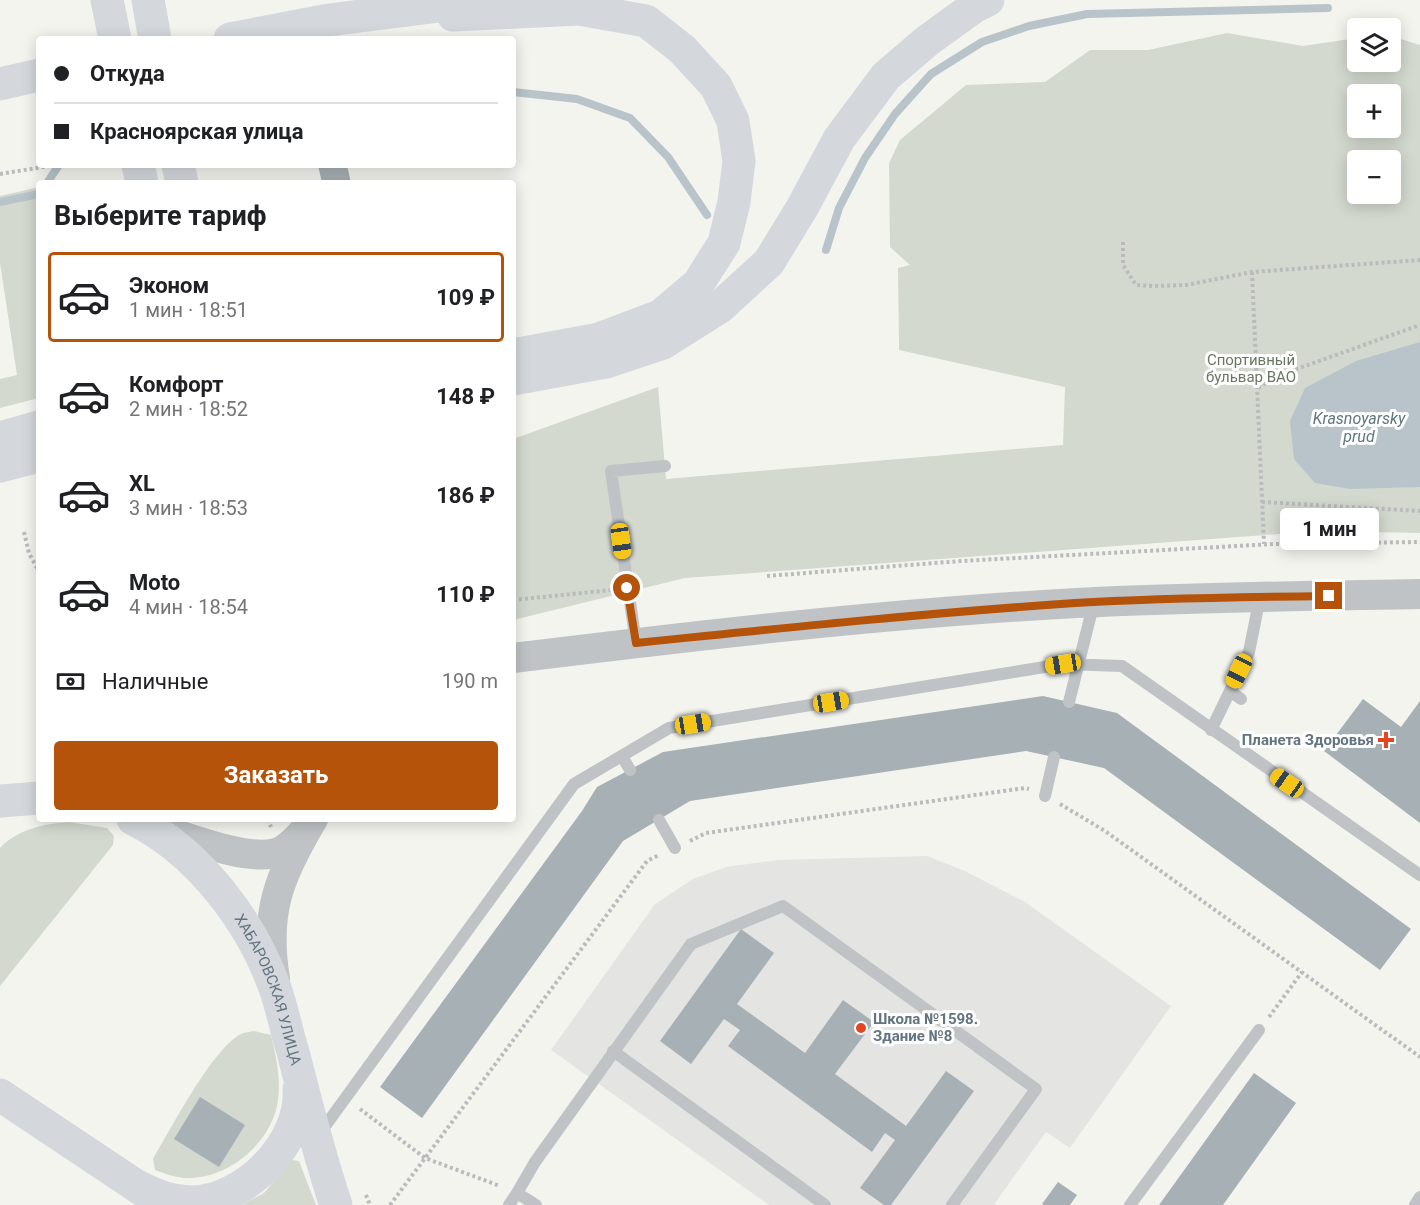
<!DOCTYPE html>
<html lang="ru">
<head>
<meta charset="utf-8">
<style>
  :root { --surface:#fff; --page:#f2f2f2; --text:#202124; --muted:#757577; --line:#e0e0e0; --accent:#b45309 }
  body { margin:0; font-family:Roboto,sans-serif; background:var(--page); color:var(--text); height:100vh; display:flex; flex-direction:column; font-size:22px; white-space:nowrap }
  * { box-sizing:border-box; margin:0 }
  p { font-size:20px; color:var(--muted) }
  .icon { flex:none; width:33px; height:33px; fill:none; stroke:currentColor; stroke-width:2; stroke-linecap:round; stroke-linejoin:round }
  .map { position:relative; flex:1; overflow:hidden }
  .panel { position:absolute; left:36px; top:180px; width:480px; height:642px; display:flex; flex-direction:column; background:var(--surface); border-radius:6px; box-shadow:0 3px 15px #0003 }
  .panel>* { flex:none }
  .top-card { position:absolute; left:36px; top:36px; width:480px; height:132px; border-radius:6px; box-shadow:0 3px 15px #0003; display:grid; align-content:center; height:132px; padding:0 18px; background:var(--surface) }
  .controls { position:absolute; left:1347px; top:18px; display:grid; gap:12px }
  .controls a { display:grid; place-items:center; width:54px; height:54px; border-radius:6px; background:var(--surface); box-shadow:0 3px 15px #0003; font-size:30px }
  .end { position:absolute; width:27px; height:27px; margin:-14px; border:8px solid #b45309; background:#fff; box-shadow:0 0 0 3px #fff }
  .from { border-radius:50% }
  .bubble { position:absolute; height:42px; border-radius:6px; background:var(--surface); box-shadow:0 3px 15px #0003; font-size:20px; font-weight:700; line-height:42px; text-align:center }
  .car { position:absolute; width:18px; height:36px; margin:-18px -9px; border-radius:8px; box-shadow:0 0 4px 2px #0007; background:linear-gradient(#f5c518 24%,#345 0 40%,#f5c518 0 76%,#345 0 86%,#f5c518 0) }
  .top-card b { display:flex; align-items:center; gap:21px; height:57px; font-size:22px }
  .top-card b+b { border-top:2px solid var(--line) }
  .top-card i { width:15px; height:15px; background:var(--text) }
  ul { padding:0; list-style:none }
  li { display:flex; align-items:center; gap:18px; height:90px; margin:0 12px 9px; padding:0 6px; border:3px solid transparent; border-radius:6px }
  li div { flex:1 }
  li b { display:block; font-size:22px }
  li em { font-style:normal; font-weight:700 }
  li.selected { border-color:var(--accent) }
  li>.icon { width:54px; height:54px; stroke-width:1.5 }
  h2 { padding:0 18px; font-size:27px; line-height:72px }
  .pay { display:flex; align-items:center; gap:15px; height:66px; padding:0 18px; font-size:22px }
  .pay p { margin-inline-start:auto }
  .action { display:flex; gap:12px; margin-top:auto; padding:12px 18px }
  .action a { flex:1; height:69px; border-radius:6px; background:var(--accent); color:#fff; font-size:24px; font-weight:700; line-height:69px; text-align:center }
  .map>svg:first-child { display:block }
  .built { fill:#e4e5e3 }
  .green { fill:#d3d9cf; fill-rule:evenodd }
  .water { fill:#b8c4c9 }
  .lines { fill:none; stroke-linecap:round; stroke-linejoin:round }
  .stream { stroke:#b8c4c9; stroke-width:8 }
  .building { fill:#a7b0b4 }
  .path { stroke:#b9bbbd; stroke-width:4; stroke-dasharray:3 3; stroke-linecap:butt }
  .service { stroke:#bfc3c6; stroke-width:12 }
  .tertiary { stroke:#bfc3c6; stroke-width:30 }
  .secondary { stroke:#d4d8dc; stroke-width:33 }
  .trunk { stroke:#d4d8dc; stroke-width:33 }
  .route { stroke:#b45309; stroke-width:8 }
  .poi-dot { fill:#e34721; stroke:#fff; stroke-width:2 }
  .labels { text-anchor:middle; dominant-baseline:central; stroke-width:6; stroke-linejoin:round; paint-order:stroke }
  .park-label { font-size:15px; fill:#677861; stroke:#fff }
  .poi-label { font-size:15px; font-weight:bold; fill:#637481; stroke:#fff; text-anchor:end }
  .street-label { font-size:15px; fill:#637481; stroke:#fff }
  .water-label { font-size:16px; font-style:italic; fill:#5e777f; stroke:#fff }
</style>
</head>
<body>
<div class="map">
<svg width="1420" height="1205" viewBox="0 0 1420 1205">
  <rect width="100%" height="100%" fill="#f4f4ef"/>
  <path class="built" d="M927 856 965 871 1025 902 1171 1006 1070 1148 1046 1132 995 1203 996 1205H769L551 1050 655 904 693 879 726 867 777 860Z"/>
  <path class="green" d="M1227 33 1303 46 1357 38 1358 62H1390L1391 36 1420 45V533L1319 531 685 578 513 620V439L658 387 666 479 1063 445 1065 387 899 350 898 268 910 265 890 247 889 163 900 140 966 85 1045 82 1090 50H1148ZM1358 94H1390V128H1358ZM1358 160H1390V194H1358Z
    M39 187V398L0 408V379L17 375 0 263V196Z
    M69 822 107 828 114 836 113 845 0 986V848C18 829 43 824 69 822Z
    M254 1031 271 1035C276 1056 281 1078 278 1100 273 1140 232 1177 191 1178 179 1179 166 1174 155 1170L153 1159C171 1129 212 1049 241 1034 245 1032 250 1032 254 1031Z
    M292 1160 299 1161 316 1205H242L264 1193Z"/>
  <path class="water" d="M1420 342V487L1350 489 1315 483 1294 459 1290 421 1305 388 1356 361Z"/>
  <g class="lines">
    <path class="stream" d="M513 92 577 99 630 118 668 157 707 215
      M47 183 59 165
      M0 202 39 194
      M826 250 839 208 865 158 895 114 931 74 982 42 1029 26 1087 14 1328 8"/>
  </g>
  <path class="building" d="M318 165H347L351 183H322Z
    M1043 696 1117 713 1411 929 1380 970 1104 768 1026 751 690 801 623 841 422 1118 380 1087 582 811 597 787 663 752Z
    M1363 699 1401 727 1420 701V823L1324 751Z
    M741 929 774 953 737 1004 805 1053 843 1000 874 1022 835 1074 906 1126 946 1071 974 1091 891 1205H884L860 1188 895 1140 885 1133 872 1152 728 1046 740 1030 724 1019 691 1064 660 1041Z
    M1254 1073 1296 1103 1223 1205H1159Z
    M200 1097 245 1125 219 1167 174 1139Z
    M1058 1182 1077 1195 1070 1205H1044L1042 1204Z"/>
  <g class="lines">
    <path class="path" d="M0 174 55 165
      M1123 242V265L1136 285 1154 286 1186 285 1252 272 1420 260
      M1252 272 1264 544
      M1258 388 1277 376 1420 325
      M1262 502 1420 511
      M24 532 29 553 39 572
      M767 576 961 561 1274 544 1420 542
      M513 600 611 590
      M1060 804 1105 831 1420 1057
      M268 819 271 827
      M690 841 706 833 1025 788 1029 789
      M1269 1017 1302 972
      M360 1109 425 1158 500 1186
      M366 1195 370 1205
      M390 1205 647 861 659 855"/>
    <path class="service" d="M636 643 611 471 665 466
      M1230 691 1241 699
      M1069 702 1094 602
      M1211 730 1249 652 1260 597
      M622 756 630 770
      M1045 796 1054 757
      M659 820 675 848
      M613 1051 825 1205
      M320 1133 574 784 669 728 1063 664 1122 666 1420 875
      M517 1193 535 1162 691 944 783 906 1036 1089 952 1205
      M509 1205 517 1193 536 1205
      M1130 1205 1259 1030
      M1415 1205 1420 1197"/>
    <path class="tertiary" d="M513 658C700 635 889 613 1077 603 1191 597 1306 596 1420 594
      M154 827C184 836 249 863 279 852 289 848 297 839 304 831
      M275 979C264 912 279 876 313 819"/>
    <g class="secondary">
      <path d="M107 0 115 39"/>
      <path d="M148 0 155 39"/>
      <path d="M453 15 579 9 646 21 682 49 716 86 733 121 739 161 734 202 724 243 698 284 660 316 599 339 513 355"/>
      <path d="M138 165 142 183"/>
      <path d="M178 165 182 183"/>
      <path d="M513 379 606 362 663 343 720 307 769 262 802 208 839 139 886 76 927 41 974 7 988 0"/>
      <path d="M0 438 39 427"/>
      <path d="M0 466 39 456"/>
      <path d="M0 801 39 798"/>
      <path id="s1" d="M133 819C200 852 254 925 277 994 283 1013 287 1033 293 1052 306 1103 319 1155 336 1205"/>
      <path d="M0 1095 156 1199"/>
      <path d="M139 1187C157 1196 170 1201 191 1202 245 1202 303 1142 299 1089"/>
    </g>
    <path class="trunk" d="M230 39 329 20 487 0
      M0 84 39 75"/>
  </g>
  <g class="lines">
    <path class="route" d="M627 588 636 643C782 628 928 613 1075 603 1159 598 1244 597 1329 596"/>
  </g>
  <g class="poi-dot">
    <path d="M1383 731h6v6h6v6h-6v6h-6v-6h-6v-6h6z"/>
    <circle cx="861" cy="1028" r="6"/>
  </g>
  <g class="labels">
    <g class="park-label">
      <text x="1251" y="360">Спортивный<tspan x="1251" dy="17">бульвар ВАО</tspan></text>
    </g>
    <g class="poi-label">
      <text x="1374" y="740">Планета Здоровья</text>
      <text x="873" y="1019" text-anchor="start">Школа №1598.<tspan x="873" dy="17">Здание №8</tspan></text>
    </g>
    <g class="street-label">
      <text stroke="none"><textPath href="#s1" startOffset="225">ХАБАРОВСКАЯ УЛИЦА</textPath></text>
    </g>
    <g class="water-label">
      <text x="1359" y="418">Krasnoyarsky<tspan x="1359" dy="18">prud</tspan></text>
    </g>
  </g>
</svg>
<div class="controls">
<a><svg class="icon" aria-label="layers" viewBox="0 0 24 24"><path d="M12 4l9 5-9 5-9-5zM3 14l9 5 9-5"/></svg></a>
<a>+</a>
<a>−</a>
</div>
<i class="end from" style="left:627px;top:588px"></i>
<i class="end" style="left:1329px;top:596px"></i>
<div class="bubble" style="left:1280px;top:508px;width:99px">1 мин</div>
<i class="car" style="left:621px;top:541px;rotate:172deg"></i>
<i class="car" style="left:1063px;top:664px;rotate:261deg"></i>
<i class="car" style="left:1239px;top:671px;rotate:206deg"></i>
<i class="car" style="left:831px;top:702px;rotate:81deg"></i>
<i class="car" style="left:693px;top:724px;rotate:81deg"></i>
<i class="car" style="left:1287px;top:783px;rotate:305deg"></i>
<div class="top-card">
<b><i class="from"></i>Откуда</b>
<b><i></i>Красноярская улица</b>
</div>
<section class="panel">
<h2>Выберите тариф</h2>
<ul>
<li class="selected"><svg class="icon" aria-label="car" viewBox="0 0 24 24"><path d="M5 17H2v-5l4-1 3-4h7l3 4 3 1v5h-3M9 17h6M6 11h13"/><circle cx="7" cy="17" r="2"/><circle cx="17" cy="17" r="2"/></svg><div><b>Эконом</b><p>1 мин · 18:51</p></div><em>109 ₽</em></li>
<li><svg class="icon" aria-label="car" viewBox="0 0 24 24"><path d="M5 17H2v-5l4-1 3-4h7l3 4 3 1v5h-3M9 17h6M6 11h13"/><circle cx="7" cy="17" r="2"/><circle cx="17" cy="17" r="2"/></svg><div><b>Комфорт</b><p>2 мин · 18:52</p></div><em>148 ₽</em></li>
<li><svg class="icon" aria-label="car" viewBox="0 0 24 24"><path d="M5 17H2v-5l4-1 3-4h7l3 4 3 1v5h-3M9 17h6M6 11h13"/><circle cx="7" cy="17" r="2"/><circle cx="17" cy="17" r="2"/></svg><div><b>XL</b><p>3 мин · 18:53</p></div><em>186 ₽</em></li>
<li><svg class="icon" aria-label="car" viewBox="0 0 24 24"><path d="M5 17H2v-5l4-1 3-4h7l3 4 3 1v5h-3M9 17h6M6 11h13"/><circle cx="7" cy="17" r="2"/><circle cx="17" cy="17" r="2"/></svg><div><b>Moto</b><p>4 мин · 18:54</p></div><em>110 ₽</em></li>
</ul>
<div class="pay"><svg class="icon" aria-label="cash" viewBox="0 0 24 24"><path d="M3 7h18v10H3z"/><circle cx="12" cy="12" r="2"/></svg>Наличные<p>190 m</p></div>
<div class="action"><a>Заказать</a></div>
</section>
</div>
</body>
</html>
